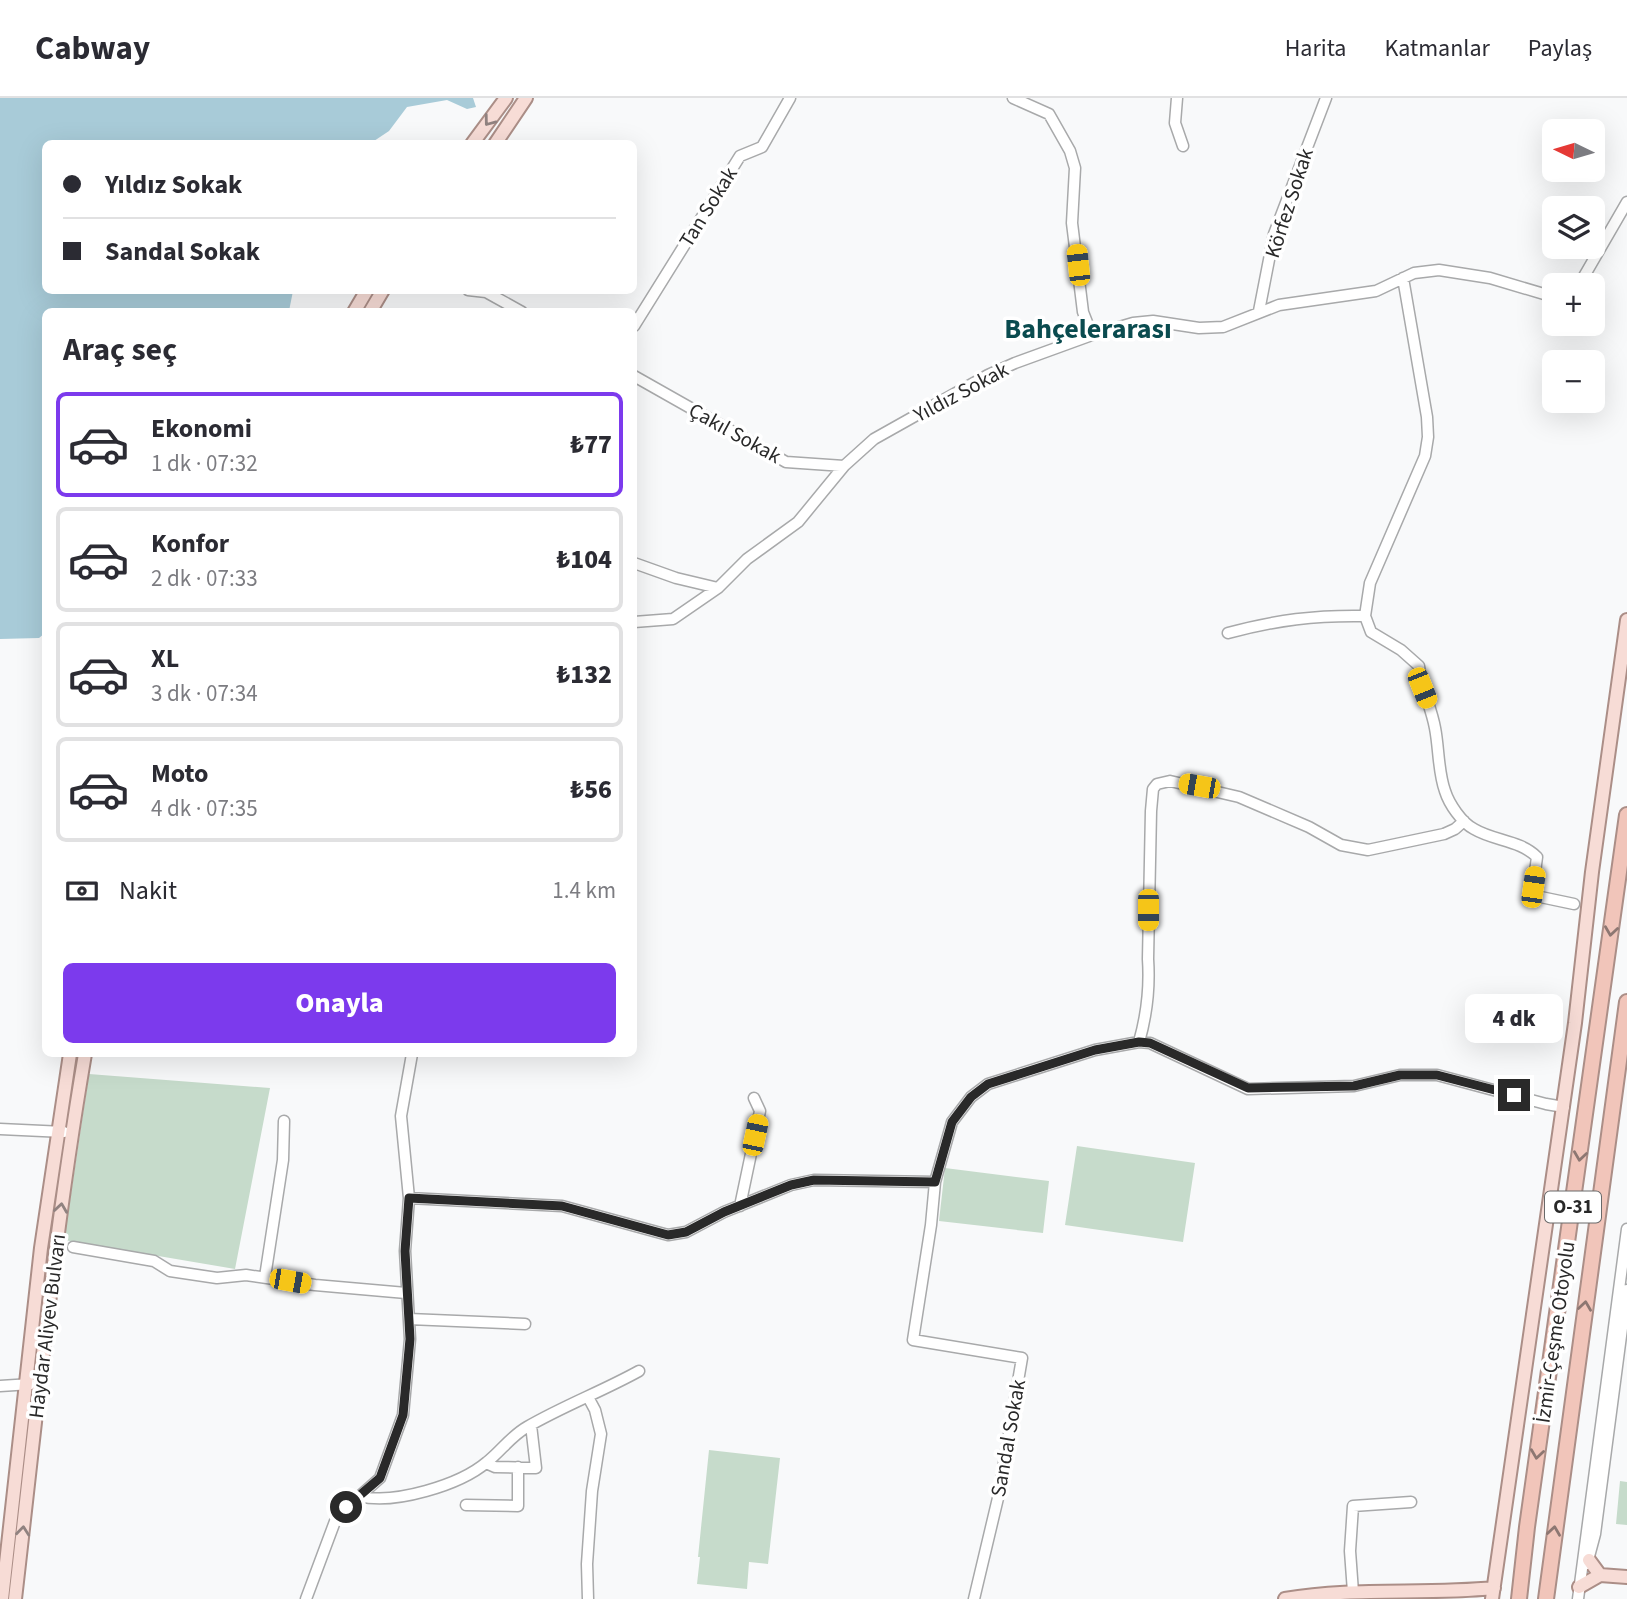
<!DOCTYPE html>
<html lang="tr">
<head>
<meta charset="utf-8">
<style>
  :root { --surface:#fff; --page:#f7f7f7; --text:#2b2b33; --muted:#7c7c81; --line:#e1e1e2; --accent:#7c3aed }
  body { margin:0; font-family:"Source Sans 3",sans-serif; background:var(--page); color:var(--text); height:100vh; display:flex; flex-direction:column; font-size:26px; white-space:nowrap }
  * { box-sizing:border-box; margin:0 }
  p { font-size:23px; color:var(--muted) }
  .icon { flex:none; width:38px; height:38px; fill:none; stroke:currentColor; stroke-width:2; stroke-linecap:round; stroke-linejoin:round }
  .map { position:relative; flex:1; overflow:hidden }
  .panel { position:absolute; left:42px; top:210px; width:595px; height:749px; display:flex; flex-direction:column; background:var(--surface); border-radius:10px; box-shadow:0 7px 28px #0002 }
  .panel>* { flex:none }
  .hud { position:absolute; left:42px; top:42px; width:595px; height:154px; border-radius:10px; box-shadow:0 7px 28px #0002; display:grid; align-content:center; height:154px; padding:0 21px; background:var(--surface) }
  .needle { width:46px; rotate:275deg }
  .fabs { position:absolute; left:1542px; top:21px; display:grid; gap:14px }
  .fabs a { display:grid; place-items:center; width:63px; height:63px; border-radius:10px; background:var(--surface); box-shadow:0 7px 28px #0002; font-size:35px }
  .end { position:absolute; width:32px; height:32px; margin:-16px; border:9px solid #292929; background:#fff; box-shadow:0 0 0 4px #fff }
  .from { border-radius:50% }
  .bubble { position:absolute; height:49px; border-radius:10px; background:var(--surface); box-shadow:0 7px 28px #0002; font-size:23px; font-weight:800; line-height:49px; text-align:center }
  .car { position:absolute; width:21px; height:42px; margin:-21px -10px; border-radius:9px; box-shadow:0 0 5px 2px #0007; background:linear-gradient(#f5c518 24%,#345 0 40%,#f5c518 0 76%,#345 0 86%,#f5c518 0) }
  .hud b { display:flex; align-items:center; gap:24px; height:66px; font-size:26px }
  .hud b+b { border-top:2px solid var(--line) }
  .hud i { width:18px; height:18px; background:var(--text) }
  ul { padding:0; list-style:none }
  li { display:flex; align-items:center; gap:21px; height:105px; margin:0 14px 10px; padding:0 7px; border:4px solid var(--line); border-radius:10px }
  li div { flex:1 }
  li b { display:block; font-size:26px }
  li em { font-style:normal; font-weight:800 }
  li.selected { border-color:var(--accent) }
  li>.icon { width:63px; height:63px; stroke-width:1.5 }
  h2 { padding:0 21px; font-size:32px; line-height:84px }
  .pay { display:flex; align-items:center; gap:18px; height:77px; padding:0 21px; font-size:26px }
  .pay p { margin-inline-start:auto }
  .action { display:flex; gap:14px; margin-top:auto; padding:14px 21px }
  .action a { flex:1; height:80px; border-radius:10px; background:var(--accent); color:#fff; font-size:28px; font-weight:800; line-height:80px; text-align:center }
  header { display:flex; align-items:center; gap:42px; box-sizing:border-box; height:98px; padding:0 35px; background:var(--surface); border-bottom:2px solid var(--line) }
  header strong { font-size:33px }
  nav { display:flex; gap:38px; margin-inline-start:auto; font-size:24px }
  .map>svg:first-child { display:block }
  .green { fill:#c6dbcb }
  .water { fill:#a8cbd8 }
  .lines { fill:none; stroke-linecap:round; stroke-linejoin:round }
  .minor-casing { stroke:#a8a9aa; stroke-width:13 }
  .major-casing { stroke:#ab8e87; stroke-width:16 }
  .highway-casing { stroke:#ab8e87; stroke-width:18 }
  .minor { stroke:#fff; stroke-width:10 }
  .major { stroke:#f7dcd6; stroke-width:12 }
  .highway { stroke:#f1c5ba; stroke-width:14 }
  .oneway { stroke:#908280 }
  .oneway2 { stroke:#8d7772 }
  .route { stroke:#292929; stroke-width:9 }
  .labels { text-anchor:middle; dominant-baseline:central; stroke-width:7; stroke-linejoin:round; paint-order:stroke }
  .shield { fill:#fff; stroke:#696969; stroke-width:2 }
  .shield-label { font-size:19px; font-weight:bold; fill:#292929 }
  .street-label { font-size:21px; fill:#292929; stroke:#fff }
  .district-label { font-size:28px; font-weight:bold; fill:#0a4b4f; stroke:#fff }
</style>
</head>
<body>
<header>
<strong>Cabway</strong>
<nav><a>Harita</a><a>Katmanlar</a><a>Paylaş</a></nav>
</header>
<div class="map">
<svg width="1627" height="1501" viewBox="0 0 1627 1501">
  <rect width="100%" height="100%" fill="#f8f9fa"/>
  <path class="green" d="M89 976 270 990 235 1171 64 1142Z
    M1077 1048 1195 1065 1183 1144 1065 1127Z
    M945 1070 1049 1083 1043 1135 939 1123Z
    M709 1352 780 1360 768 1466 749 1464 747 1491 697 1486 700 1459H698Z
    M1620 1383 1627 1384V1427L1616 1426Z"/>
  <path class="water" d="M0 0H473L476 9 467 11 447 2 407 9 389 33 371 45 46 46V192L293 193 289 213 46 214 45 535 39 540 0 541Z"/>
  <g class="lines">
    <defs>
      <path id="minor" d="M1013 0 1049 16 1070 53 1075 70 1072 125 1083 214 1092 237
        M1177 0 1175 25 1183 48
        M1403 180 1427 319 1428 339 1425 358 1370 485 1365 518 1371 534 1401 552 1419 568C1421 590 1431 608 1435 630 1439 650 1438 674 1445 693 1449 706 1462 725 1474 731 1494 743 1520 742 1537 759L1533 789 1536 798 1574 806
        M1579 187 1627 104
        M468 192 486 194 522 214
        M1259 213 1274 136 1326 0
        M634 228 740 58 762 49 790 0
        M634 278 786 364 844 368
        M634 465 676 480 718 490
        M634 524 673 521 718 490 747 461 798 424 844 368 874 341 988 277 1015 265 1092 237 1133 225 1153 223 1199 230 1223 229 1279 207 1376 193 1414 175 1439 172 1490 180 1554 199
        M1228 535C1277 522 1315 517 1365 518
        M1139 944C1147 916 1150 890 1148 861L1151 713 1153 691 1157 686 1170 683 1239 699 1309 729 1341 747 1368 752 1444 736 1455 731 1464 723
        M0 1031 64 1034
        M409 1100 562 1108 668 1137 686 1134 724 1114 791 1087 814 1082 935 1084
        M740 1108 760 1013 754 1000
        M73 1149 154 1163 170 1173 217 1180 246 1177 315 1187 406 1195
        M265 1179 283 1062 284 1023
        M409 1221 525 1226
        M0 1288 31 1286
        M588 1299 595 1312 601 1336 592 1393 587 1466 588 1501
        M486 1365 495 1369 536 1370 531 1327
        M359 1398C394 1407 460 1387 487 1364 501 1353 511 1338 527 1329 563 1308 603 1293 639 1273
        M466 1407 518 1408V1369
        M1587 1466 1595 1436 1627 1192
        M1353 1494 1350 1453 1353 1408 1411 1404
        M306 1501 337 1418 380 1380 403 1317 410 1241 405 1153 409 1100 401 1018 412 956
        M974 1501 998 1400 1022 1260 913 1242 931 1127 935 1084 952 1024 971 999 988 986 1095 952 1139 944 1150 945 1248 991 1354 988 1400 977H1437L1546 1006 1564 1009
        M1578 1501 1627 1131"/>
      <path id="major" d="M472 46 506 0
        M495 46 526 0
        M354 214 367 192
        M370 214 383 192
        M1589 1462 1600 1477
        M1579 1489 1600 1477 1627 1479
        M2 1501 41 1150 70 956
        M15 1501C36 1319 54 1136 85 956
        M1285 1501C1354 1489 1424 1497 1494 1490
        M1492 1501 1575 925 1592 774 1627 522"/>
      <path id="highway" d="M1519 1501 1527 1429 1627 717
        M1546 1501 1627 904"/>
    </defs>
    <use href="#minor" class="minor-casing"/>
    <use href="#major" class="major-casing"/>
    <use href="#highway" class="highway-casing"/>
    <use href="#minor" class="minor"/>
    <use href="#major" class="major"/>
    <use href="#highway" class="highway"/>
  </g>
  <defs><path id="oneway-chevron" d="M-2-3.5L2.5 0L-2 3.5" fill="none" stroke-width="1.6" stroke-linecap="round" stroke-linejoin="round" transform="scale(1.75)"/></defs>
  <g class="oneway">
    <use href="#oneway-chevron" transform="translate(489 23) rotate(127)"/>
    <use href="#oneway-chevron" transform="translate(61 1110) rotate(-82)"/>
    <use href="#oneway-chevron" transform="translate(23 1433) rotate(-84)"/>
  </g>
  <g class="oneway2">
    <use href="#oneway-chevron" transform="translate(1611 833) rotate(98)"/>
    <use href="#oneway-chevron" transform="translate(1580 1058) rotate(98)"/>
    <use href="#oneway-chevron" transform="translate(1585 1208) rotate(-82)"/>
    <use href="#oneway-chevron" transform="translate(1537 1356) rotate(98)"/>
    <use href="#oneway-chevron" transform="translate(1554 1433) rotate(-82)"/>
  </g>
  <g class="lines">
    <path class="route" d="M346 1409 380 1380 403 1317 410 1241 405 1153 409 1100 562 1108 668 1137 686 1134 724 1114 791 1087 814 1082 935 1084 952 1024 971 999 988 986 1095 952 1139 944 1150 945 1248 990 1354 988 1400 977H1437L1514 997"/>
  </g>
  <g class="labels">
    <rect class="shield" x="1545" y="1093.5" width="56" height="31" rx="5"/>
    <g class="shield-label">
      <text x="1573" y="1109">O-31</text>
    </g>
    <g class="street-label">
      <text transform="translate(1289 105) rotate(-72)">Körfez Sokak</text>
      <text transform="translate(708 109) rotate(-58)">Tan Sokak</text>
      <text transform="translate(961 294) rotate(-28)">Yıldız Sokak</text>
      <text transform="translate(735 335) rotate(29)">Çakıl Sokak</text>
      <text transform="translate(47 1228) rotate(-83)">Haydar Aliyev Bulvarı</text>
      <text transform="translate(1555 1234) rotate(-82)">İzmir-Çeşme Otoyolu</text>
      <text transform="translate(1008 1340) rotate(-80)">Sandal Sokak</text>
    </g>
    <g class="district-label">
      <text x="1088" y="231">Bahçelerarası</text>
    </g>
  </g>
</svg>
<div class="fabs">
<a><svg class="needle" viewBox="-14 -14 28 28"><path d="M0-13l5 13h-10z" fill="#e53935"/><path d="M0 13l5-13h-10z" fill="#7c7c81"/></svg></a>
<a><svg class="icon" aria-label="layers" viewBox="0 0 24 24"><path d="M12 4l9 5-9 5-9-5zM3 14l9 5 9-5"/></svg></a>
<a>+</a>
<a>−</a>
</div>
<i class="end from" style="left:346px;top:1409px"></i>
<i class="end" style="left:1514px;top:997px"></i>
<div class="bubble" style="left:1465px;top:896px;width:98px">4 dk</div>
<i class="car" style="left:1078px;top:167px;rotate:354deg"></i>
<i class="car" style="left:1422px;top:590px;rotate:158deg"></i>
<i class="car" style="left:1199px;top:688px;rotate:280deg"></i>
<i class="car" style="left:1533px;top:789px;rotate:8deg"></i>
<i class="car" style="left:1148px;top:812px;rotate:180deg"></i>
<i class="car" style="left:755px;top:1037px;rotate:12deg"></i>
<i class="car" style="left:290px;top:1183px;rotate:100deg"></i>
<div class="hud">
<b><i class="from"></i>Yıldız Sokak</b>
<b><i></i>Sandal Sokak</b>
</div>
<section class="panel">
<h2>Araç seç</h2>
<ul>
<li class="selected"><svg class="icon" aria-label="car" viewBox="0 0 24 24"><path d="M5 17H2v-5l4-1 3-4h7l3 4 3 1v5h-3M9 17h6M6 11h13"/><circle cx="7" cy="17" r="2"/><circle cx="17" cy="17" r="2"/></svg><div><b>Ekonomi</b><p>1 dk · 07:32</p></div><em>₺77</em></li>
<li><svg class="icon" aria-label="car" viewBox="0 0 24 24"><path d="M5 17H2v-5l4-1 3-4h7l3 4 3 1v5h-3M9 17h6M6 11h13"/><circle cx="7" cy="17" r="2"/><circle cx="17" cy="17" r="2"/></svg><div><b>Konfor</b><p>2 dk · 07:33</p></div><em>₺104</em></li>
<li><svg class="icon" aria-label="car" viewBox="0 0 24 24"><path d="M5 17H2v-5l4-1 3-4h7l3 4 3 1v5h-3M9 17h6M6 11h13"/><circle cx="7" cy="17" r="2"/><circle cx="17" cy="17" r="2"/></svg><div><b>XL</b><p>3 dk · 07:34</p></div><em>₺132</em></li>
<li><svg class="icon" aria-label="car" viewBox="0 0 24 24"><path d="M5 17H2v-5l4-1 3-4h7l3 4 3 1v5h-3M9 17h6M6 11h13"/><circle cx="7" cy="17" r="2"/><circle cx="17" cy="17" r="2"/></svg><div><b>Moto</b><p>4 dk · 07:35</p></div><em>₺56</em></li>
</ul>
<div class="pay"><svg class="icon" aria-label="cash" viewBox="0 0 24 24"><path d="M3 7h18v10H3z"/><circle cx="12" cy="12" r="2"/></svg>Nakit<p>1.4 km</p></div>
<div class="action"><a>Onayla</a></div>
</section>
</div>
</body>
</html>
